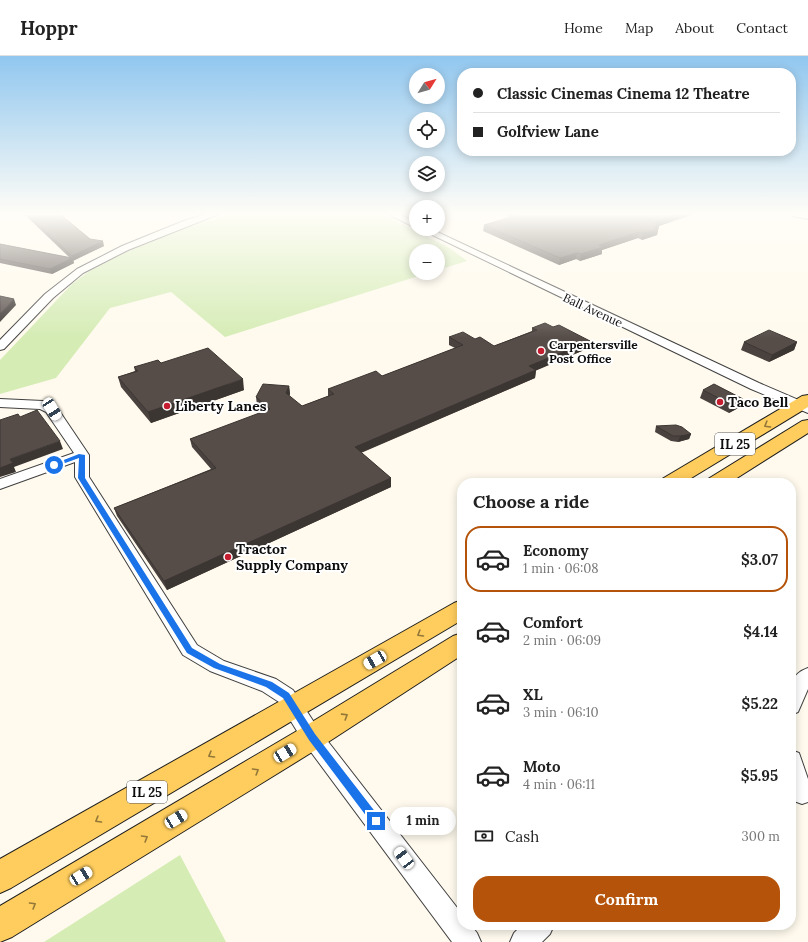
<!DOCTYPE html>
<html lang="en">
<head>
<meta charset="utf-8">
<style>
  :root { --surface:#fff; --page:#f6f6f6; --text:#222; --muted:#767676; --line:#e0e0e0; --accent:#b45309 }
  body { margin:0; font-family:Lora,serif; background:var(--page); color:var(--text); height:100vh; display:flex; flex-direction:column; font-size:15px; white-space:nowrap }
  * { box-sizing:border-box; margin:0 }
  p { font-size:13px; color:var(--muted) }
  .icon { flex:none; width:22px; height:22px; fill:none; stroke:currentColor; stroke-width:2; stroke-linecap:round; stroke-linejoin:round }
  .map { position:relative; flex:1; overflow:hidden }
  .sheet { position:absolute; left:457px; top:422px; width:339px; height:452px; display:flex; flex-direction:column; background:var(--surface); border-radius:16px; box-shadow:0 2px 10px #0003 }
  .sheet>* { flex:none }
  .hud { position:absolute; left:457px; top:12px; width:339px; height:88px; border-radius:16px; box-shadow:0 2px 10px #0003; display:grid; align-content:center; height:88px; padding:0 16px; background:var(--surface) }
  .needle { width:26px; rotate:53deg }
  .buttons { position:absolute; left:409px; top:12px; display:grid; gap:8px }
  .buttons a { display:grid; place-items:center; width:36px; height:36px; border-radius:50%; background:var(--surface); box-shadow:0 2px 10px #0003; font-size:20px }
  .end { position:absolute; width:18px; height:18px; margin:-9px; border:5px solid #1a73e8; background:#fff; box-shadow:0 0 0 2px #fff }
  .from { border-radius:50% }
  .bubble { position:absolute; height:28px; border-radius:14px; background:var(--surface); box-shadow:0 2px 10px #0003; font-size:13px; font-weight:800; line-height:28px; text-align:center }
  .car { position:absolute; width:12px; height:24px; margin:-12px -6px; border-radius:5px; box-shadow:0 0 3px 1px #0007; background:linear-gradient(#fff 24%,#345 0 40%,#fff 0 76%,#345 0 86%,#fff 0) }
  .hud b { display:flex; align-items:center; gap:14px; height:38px; font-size:15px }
  .hud b+b { border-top:1px solid var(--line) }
  .hud i { width:10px; height:10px; background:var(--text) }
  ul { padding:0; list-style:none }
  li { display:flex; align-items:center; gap:12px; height:66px; margin:0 8px 6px; padding:0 8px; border:2px solid transparent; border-radius:16px }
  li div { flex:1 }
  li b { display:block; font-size:15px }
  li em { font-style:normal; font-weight:800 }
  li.current { border-color:var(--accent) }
  li>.icon { width:36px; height:36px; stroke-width:1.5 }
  h2 { padding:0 16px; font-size:18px; line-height:48px }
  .pay { display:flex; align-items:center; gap:10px; height:44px; padding:0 16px; font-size:15px }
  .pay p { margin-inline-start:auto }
  .button { display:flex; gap:8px; margin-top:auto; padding:8px 16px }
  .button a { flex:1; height:46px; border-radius:16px; background:var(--accent); color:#fff; font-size:16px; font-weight:800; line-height:46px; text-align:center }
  header { display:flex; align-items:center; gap:24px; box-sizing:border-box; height:56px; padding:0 20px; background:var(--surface); border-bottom:1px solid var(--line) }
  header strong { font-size:19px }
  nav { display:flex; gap:22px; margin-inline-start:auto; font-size:14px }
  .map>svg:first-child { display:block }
  .green { fill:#d5ecb5 }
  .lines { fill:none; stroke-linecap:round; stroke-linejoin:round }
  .minor-casing { stroke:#404040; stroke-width:2 }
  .major-casing { stroke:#1e1e1e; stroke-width:2 }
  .minor { fill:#fff; fill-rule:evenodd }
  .major { fill:#ffcd5d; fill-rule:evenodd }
  .wall { fill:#4a423f }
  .shaded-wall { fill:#3c3633 }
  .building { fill:#564d49; stroke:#3c3633 }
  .oneway { stroke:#927739 }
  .route { fill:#1a73e8 }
  .poi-dot { fill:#c51d30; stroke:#fff; stroke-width:1.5 }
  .labels { text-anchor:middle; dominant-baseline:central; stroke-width:4; stroke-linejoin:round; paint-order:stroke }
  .far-street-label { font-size:12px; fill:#0d0d0d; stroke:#fff }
  .far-poi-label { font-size:12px; font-weight:bold; fill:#0d0d0d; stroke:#fff; text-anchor:start }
  .shield { fill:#fff; stroke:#565656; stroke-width:1 }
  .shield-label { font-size:13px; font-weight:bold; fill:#0d0d0d }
  .poi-label { font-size:14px; font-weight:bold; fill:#0d0d0d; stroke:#fff; text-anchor:start }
</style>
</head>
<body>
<header>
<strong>Hoppr</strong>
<nav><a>Home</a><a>Map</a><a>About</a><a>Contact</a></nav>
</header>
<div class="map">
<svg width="808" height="886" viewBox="0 0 808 886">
  <rect width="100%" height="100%" fill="#fffaed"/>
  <path class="green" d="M232 158H381L448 191 467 205 438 214V195H416V217H428L225 281 171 236 110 252 56 322 0 338V304L72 228 88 216 119 199 188 171Z
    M180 799 226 886H44Z"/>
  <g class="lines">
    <defs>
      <path id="minor" d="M207 158H219L128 194 83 217 53 242 4 293 0 294V284L45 238 77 213 122 190 186 164Z
        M388 158H398L416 166V172Z
        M792 158 808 159V163L793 160Z
        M420 173H431L759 327 808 348V357L751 333Z
        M0 343 43 345 56 350 89 399V421L197 589 224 605 276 623 293 634 319 674 462 858V869H471L477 877 481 886H452L305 688 279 646 262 635 210 615 183 599 75 421V406L0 433V423L74 397 46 356 40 353 0 351Z
        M808 612V633L798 656 791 659C791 639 785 620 808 612Z
        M791 694 799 697 808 723V746L802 748 794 745 791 738Z
        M522 869H554L550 878 542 886H510L514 877Z"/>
      <path id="major" d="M808 339V351L683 427H659L662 423 802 340Z
        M808 364V377L729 427H705L708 423 802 365Z
        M462 544V564L11 832 0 837V803L454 547Z
        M462 577V599L322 690 12 881 0 886V850L302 672 453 580Z"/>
    </defs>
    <use href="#minor" class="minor-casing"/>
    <use href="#major" class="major-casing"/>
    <use href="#minor" class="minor"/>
    <use href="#major" class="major"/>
  </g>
  <path class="wall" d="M24 158H60L90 183 104 190 73 204 74 207 52 218 0 207V188L70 202Z
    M506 158H694L659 170 657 179 642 184 638 182 602 194V198L580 205 576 203 559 209 483 175 484 169 511 161 506 159Z
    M532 272 589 292 536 314 535 322 361 397 391 422V431L167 534 117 460 114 452 211 413 192 391 190 383 264 356 257 349 256 341 289 330 290 338 289 340 302 350 328 340V333L382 320 455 292 449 289V281L475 283 494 290 532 275Z
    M744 286H797L794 294 769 306 741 294Z
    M161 307 244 334 151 367 121 331 118 321 135 315 134 311Z
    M703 334 743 343 740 351 729 357 700 342Z
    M656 370 691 378 689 383 678 386 671 385 655 376Z"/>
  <path class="shaded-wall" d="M679 158H694L659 170 657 179 642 184 643 177 653 167Z
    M639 176 638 182 602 194V198L580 205 581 198 599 189Z
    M103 185 104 190 73 205 72 200Z
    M577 197 576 203 559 209 560 202Z
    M72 202 74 207 52 218 50 213Z
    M14 243 16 249 0 266V258Z
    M590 285 589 292 528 318 529 310Z
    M797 286 794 294 769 306 772 299Z
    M536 314 535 322 355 399V391Z
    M243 323 244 334 151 367 148 356Z
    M289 330 290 338 287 345 286 337Z
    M743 343 740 351 729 357 732 349Z
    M691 378 689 383 678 386 680 380Z
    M60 385 63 393 14 411 16 416 0 421V412L10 403Z
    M391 422V431L167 534 164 525Z"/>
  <path class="building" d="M27 158H60L90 183 103 185 72 200Z
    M519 158H679L653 167 659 169 653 171 658 173 643 177 639 176 599 189 603 191 581 198 577 197 560 202 484 169 521 158Z
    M0 188 72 202 50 213 0 203Z
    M0 240 14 243 0 258Z
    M545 267 553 271 559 269 590 285 529 310 536 314 355 391 391 422 164 525 114 452 216 412 190 383 270 353 256 341 263 328 289 330 286 337 302 350 334 338 328 333 376 315 382 320 463 289 449 281 463 276 475 283 480 281 494 290 537 274 532 272Z
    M769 274 797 286 772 299 744 286Z
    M208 292 243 323 148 356 118 321 138 315 134 311 158 304 161 307Z
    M714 328 743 343 732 349 703 334Z
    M37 354 60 385 10 403 13 407 0 412V364L18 358 20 361Z
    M676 369 682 371 691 378 680 380H673L656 370Z"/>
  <defs><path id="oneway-chevron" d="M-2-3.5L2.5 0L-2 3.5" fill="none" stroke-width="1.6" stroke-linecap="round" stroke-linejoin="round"/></defs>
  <g class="oneway">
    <use href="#oneway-chevron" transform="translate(767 369) rotate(149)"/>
    <use href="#oneway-chevron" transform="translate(420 578) rotate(149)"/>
    <use href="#oneway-chevron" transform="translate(345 660) rotate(-32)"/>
    <use href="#oneway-chevron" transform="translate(211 699) rotate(150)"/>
    <use href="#oneway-chevron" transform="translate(256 715) rotate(-31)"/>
    <use href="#oneway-chevron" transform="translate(98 764) rotate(150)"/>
    <use href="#oneway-chevron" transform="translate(145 782) rotate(-31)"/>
    <use href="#oneway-chevron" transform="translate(33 849) rotate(-31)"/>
  </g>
  <linearGradient id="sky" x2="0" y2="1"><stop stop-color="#91c7ef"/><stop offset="0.56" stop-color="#fffdf7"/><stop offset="1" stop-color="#fffdf7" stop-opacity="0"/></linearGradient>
  <rect width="808" height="282" fill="url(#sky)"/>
  <path class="route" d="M79 398 85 399V422L192 592 220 608 272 626 289 637 315 678 380 762 381 765 380 769 376 770 373 769 309 684 283 642 266 631 214 612 187 597 78 422 79 402 54 411 51 409Z"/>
  <g class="poi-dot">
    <circle cx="541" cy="295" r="4"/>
    <circle cx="720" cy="346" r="4"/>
    <circle cx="167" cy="350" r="4"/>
    <circle cx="228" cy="501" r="4"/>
  </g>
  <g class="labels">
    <g class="far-street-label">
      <text transform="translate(593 254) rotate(25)">Ball Avenue</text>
    </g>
    <g class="far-poi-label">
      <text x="549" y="288">Carpentersville<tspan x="549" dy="14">Post Office</tspan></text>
    </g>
    <g class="shield">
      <rect x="715" y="377" width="40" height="22" rx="3"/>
      <rect x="127" y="725" width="40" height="22" rx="3"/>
    </g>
    <g class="shield-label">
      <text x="735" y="388">IL 25</text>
      <text x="147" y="736">IL 25</text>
    </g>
    <g class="poi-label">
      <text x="728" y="346">Taco Bell</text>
      <text x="175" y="350">Liberty Lanes</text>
      <text x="236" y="493">Tractor<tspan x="236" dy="16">Supply Company</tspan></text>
    </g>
  </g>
</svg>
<div class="buttons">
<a><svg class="needle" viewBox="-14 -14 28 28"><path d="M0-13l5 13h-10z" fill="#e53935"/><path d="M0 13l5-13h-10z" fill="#767676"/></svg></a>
<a><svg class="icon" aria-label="locate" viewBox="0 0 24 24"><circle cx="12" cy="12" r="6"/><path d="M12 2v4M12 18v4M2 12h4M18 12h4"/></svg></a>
<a><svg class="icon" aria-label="layers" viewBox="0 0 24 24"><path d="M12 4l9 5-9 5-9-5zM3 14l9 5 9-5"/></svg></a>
<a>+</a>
<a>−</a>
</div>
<i class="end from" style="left:54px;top:409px"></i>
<i class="end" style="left:376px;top:765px"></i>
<div class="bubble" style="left:390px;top:751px;width:66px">1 min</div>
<i class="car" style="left:52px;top:353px;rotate:147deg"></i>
<i class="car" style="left:375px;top:604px;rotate:240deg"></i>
<i class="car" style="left:285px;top:697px;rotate:59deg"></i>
<i class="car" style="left:176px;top:763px;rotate:59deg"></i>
<i class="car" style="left:404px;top:802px;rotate:323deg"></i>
<i class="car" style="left:81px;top:820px;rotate:59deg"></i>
<div class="hud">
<b><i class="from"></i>Classic Cinemas Cinema 12 Theatre</b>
<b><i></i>Golfview Lane</b>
</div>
<section class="sheet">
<h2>Choose a ride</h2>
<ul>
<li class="current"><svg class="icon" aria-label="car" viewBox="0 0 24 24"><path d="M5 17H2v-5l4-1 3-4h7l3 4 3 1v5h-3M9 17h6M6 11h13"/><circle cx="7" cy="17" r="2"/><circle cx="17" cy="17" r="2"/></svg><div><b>Economy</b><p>1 min · 06:08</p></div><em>$3.07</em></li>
<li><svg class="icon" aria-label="car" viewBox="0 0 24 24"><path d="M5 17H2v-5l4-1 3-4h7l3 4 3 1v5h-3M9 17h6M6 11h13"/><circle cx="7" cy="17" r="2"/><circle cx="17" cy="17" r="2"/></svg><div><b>Comfort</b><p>2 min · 06:09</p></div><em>$4.14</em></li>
<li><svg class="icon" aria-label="car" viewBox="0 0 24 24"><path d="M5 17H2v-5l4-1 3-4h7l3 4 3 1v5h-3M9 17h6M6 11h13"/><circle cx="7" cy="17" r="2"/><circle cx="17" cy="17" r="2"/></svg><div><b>XL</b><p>3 min · 06:10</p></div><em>$5.22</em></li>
<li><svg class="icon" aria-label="car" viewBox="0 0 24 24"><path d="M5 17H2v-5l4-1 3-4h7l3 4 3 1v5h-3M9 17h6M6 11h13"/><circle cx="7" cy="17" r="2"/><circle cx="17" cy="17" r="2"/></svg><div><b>Moto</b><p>4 min · 06:11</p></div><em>$5.95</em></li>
</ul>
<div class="pay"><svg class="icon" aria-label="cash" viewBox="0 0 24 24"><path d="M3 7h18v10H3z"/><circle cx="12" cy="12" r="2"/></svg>Cash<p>300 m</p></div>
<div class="button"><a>Confirm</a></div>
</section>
</div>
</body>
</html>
